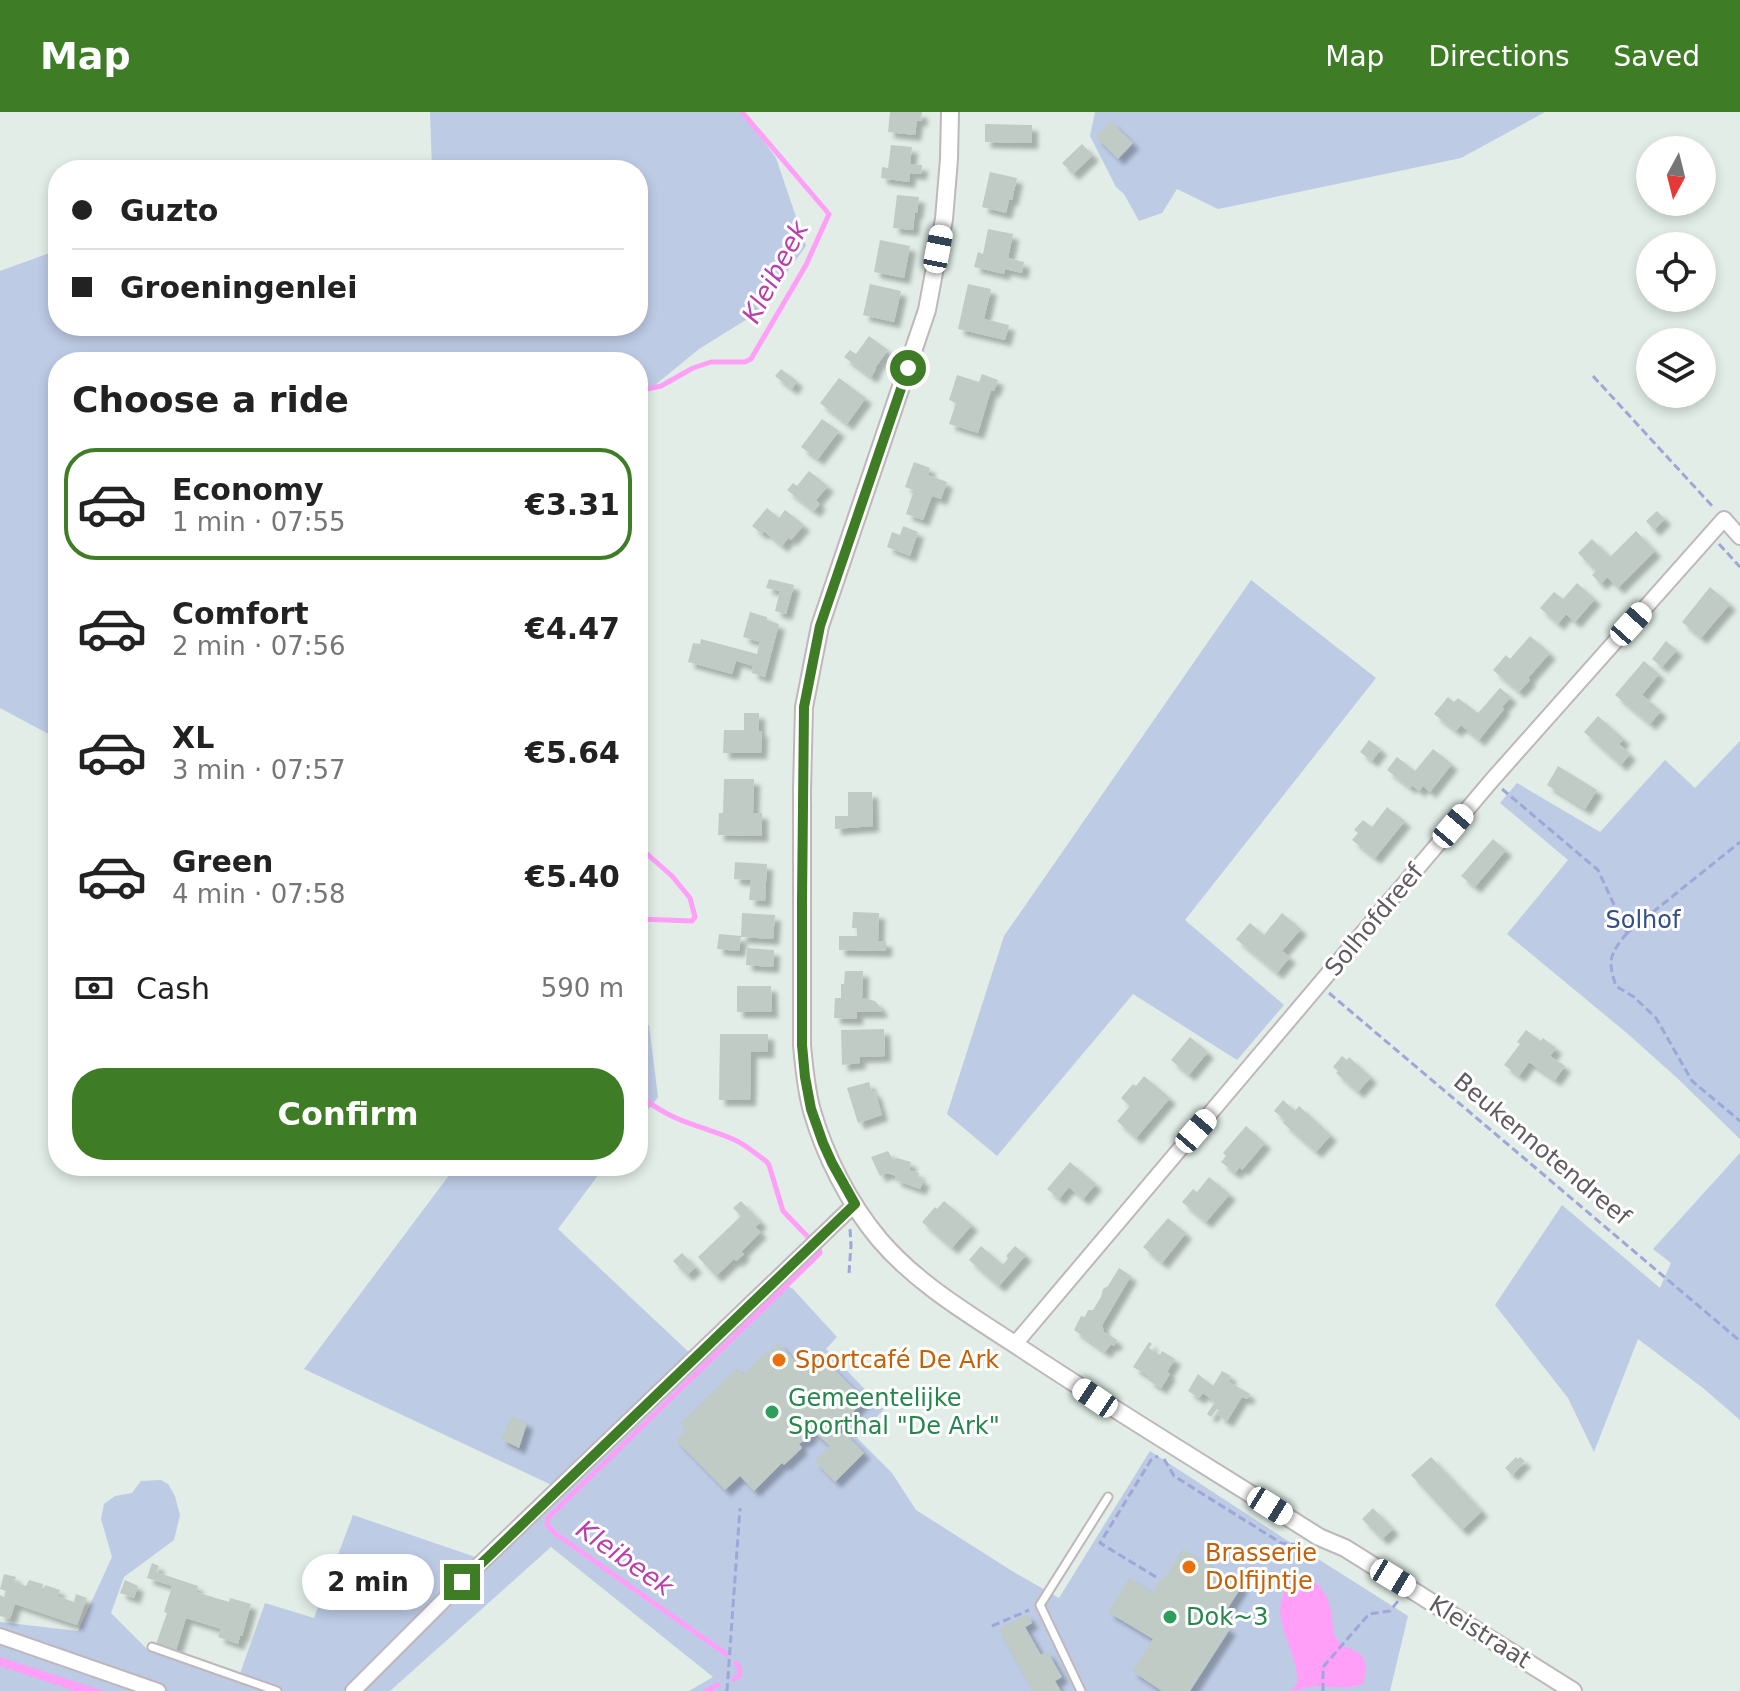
<!DOCTYPE html>
<html lang="en">
<head>
<meta charset="utf-8">
<style>
  :root { --surface:#fff; --page:#f2f2f2; --text:#222; --muted:#767676; --line:#e0e0e0; --accent:#3e7c26 }
  body { margin:0; font-family:"DejaVu Sans",sans-serif; background:var(--page); color:var(--text); height:100vh; display:flex; flex-direction:column; font-size:30px; white-space:nowrap }
  * { box-sizing:border-box; margin:0 }
  p { font-size:26px; color:var(--muted) }
  .icon { flex:none; width:44px; height:44px; fill:none; stroke:currentColor; stroke-width:2; stroke-linecap:round; stroke-linejoin:round }
  .map { position:relative; flex:1; overflow:hidden }
  .sheet { position:absolute; left:48px; top:240px; width:600px; height:824px; display:flex; flex-direction:column; background:var(--surface); border-radius:32px; box-shadow:0 4px 12px #0003 }
  .sheet>* { flex:none }
  .top-card { position:absolute; left:48px; top:48px; width:600px; height:176px; border-radius:32px; box-shadow:0 4px 12px #0003; display:grid; align-content:center; height:176px; padding:0 24px; background:var(--surface) }
  .needle { width:52px; rotate:187deg }
  .fabs { position:absolute; left:1636px; top:24px; display:grid; gap:16px }
  .fabs a { display:grid; place-items:center; width:80px; height:80px; border-radius:50%; background:var(--surface); box-shadow:0 4px 12px #0003; font-size:40px }
  .end { position:absolute; width:36px; height:36px; margin:-18px; border:10px solid #3e7c26; background:#fff; box-shadow:0 0 0 4px #fff }
  .from { border-radius:50% }
  .bubble { position:absolute; height:56px; border-radius:28px; background:var(--surface); box-shadow:0 4px 12px #0003; font-size:26px; font-weight:800; line-height:56px; text-align:center }
  .car { position:absolute; width:24px; height:48px; margin:-24px -12px; border-radius:10px; box-shadow:0 0 6px 2px #0007; background:linear-gradient(#fff 24%,#345 0 40%,#fff 0 76%,#345 0 86%,#fff 0) }
  .top-card b { display:flex; align-items:center; gap:28px; height:76px; font-size:30px }
  .top-card b+b { border-top:2px solid var(--line) }
  .top-card i { width:20px; height:20px; background:var(--text) }
  ul { padding:0; list-style:none }
  li { display:flex; align-items:center; gap:24px; height:112px; margin:0 16px 12px; padding:0 8px; border:4px solid transparent; border-radius:32px }
  li div { flex:1 }
  li b { display:block; font-size:30px }
  li em { font-style:normal; font-weight:800 }
  li.selected { border-color:var(--accent) }
  li>.icon { width:72px; height:72px; stroke-width:1.5 }
  h2 { padding:0 24px; font-size:36px; line-height:96px }
  .pay { display:flex; align-items:center; gap:20px; height:88px; padding:0 24px; font-size:30px }
  .pay p { margin-inline-start:auto }
  .primary-button { display:flex; gap:16px; margin-top:auto; padding:16px 24px }
  .primary-button a { flex:1; height:92px; border-radius:32px; background:var(--accent); color:#fff; font-size:32px; font-weight:800; line-height:92px; text-align:center }
  header { display:flex; align-items:center; gap:48px; box-sizing:border-box; height:112px; padding:0 40px; background:var(--accent); color:#fff }
  header strong { font-size:38px }
  nav { display:flex; gap:44px; margin-inline-start:auto; font-size:28px }
  .map>svg:first-child { display:block }
  .green { fill:#bdcbe5 }
  .water { fill:#ff9ff8 }
  .lines { fill:none; stroke-linecap:round; stroke-linejoin:round }
  .stream { stroke:#ff9ff8; stroke-width:5 }
  .building { fill:#bfcbc4; filter:url(#shadow) }
  .service-casing { stroke:#beb7bc; stroke-width:11 }
  .minor-casing { stroke:#beb7bc; stroke-width:18 }
  .tertiary-casing { stroke:#beb7bc; stroke-width:20 }
  .path { stroke:#a0a6d7; stroke-width:3; stroke-dasharray:8 4; stroke-linecap:butt }
  .service { stroke:#fff; stroke-width:7 }
  .minor { stroke:#fff; stroke-width:14 }
  .tertiary { stroke:#fff; stroke-width:16 }
  .route { stroke:#3e7c26; stroke-width:10 }
  .food-dot { fill:#e8710a; stroke:#fff; stroke-width:3 }
  .leisure-dot { fill:#2e9e5b; stroke:#fff; stroke-width:3 }
  .labels { text-anchor:middle; dominant-baseline:central; stroke-width:6; stroke-linejoin:round; paint-order:stroke }
  .street-label { font-size:24px; fill:#625a61; stroke:#fff }
  .park-label { font-size:24px; fill:#344e86; stroke:#fff }
  .food-label { font-size:24px; fill:#c56008; stroke:#fff; text-anchor:start }
  .leisure-label { font-size:24px; fill:#27864d; stroke:#fff; text-anchor:start }
  .water-label { font-size:26px; font-style:italic; fill:#ba3fa8; stroke:#fff }
</style>
</head>
<body>
<header>
<strong>Map</strong>
<nav><a>Map</a><a>Directions</a><a>Saved</a></nav>
</header>
<div class="map">
<svg width="1740" height="1579" viewBox="0 0 1740 1579">
  <defs>
    <filter id="shadow"><feDropShadow dx="6" dy="6" stdDeviation="2" flood-color="#0004"/></filter>
  </defs>
  <rect width="100%" height="100%" fill="#e1ede6"/>
  <path class="green" d="M430 0H743L776 46 806 134 757 201 699 237 638 287V250H58V627L0 596V159L58 138V214H638V58H432Z
    M1095 0H1545L1461 46 1218 97 1177 77 1162 101 1139 109 1124 82 1116 75 1090 24Z
    M1251 468 1376 566 1185 808 1284 893 1237 948 1133 882 997 1044 947 1002 1004 824Z
    M1740 629V1027L1677 966 1628 922 1507 822 1568 748 1500 691 1517 671 1600 720 1665 648 1695 676Z
    M638 912 649 913 658 985 638 1011Z
    M1740 1041V1308L1703 1276 1638 1227 1594 1340 1568 1286 1495 1193 1562 1093 1660 1176 1671 1151 1653 1137Z
    M456 1054H605L558 1117 694 1245 777 1168 793 1177 837 1225 826 1237 884 1297 857 1326 892 1361 916 1398 1012 1459 1059 1486 1150 1339 1302 1438 1294 1453 1304 1438 1408 1504 1390 1579H689L713 1565 551 1435 390 1579H0V1510L78 1519 112 1445 101 1407 104 1392 115 1384 132 1381 141 1369 161 1368 168 1372 175 1384 180 1403 174 1428 124 1465 111 1501 149 1539 237 1570 265 1491 314 1506 353 1403 484 1448 558 1376 304 1257Z"/>
  <path class="water" d="M1293 1464C1316 1462 1330 1483 1332 1505 1333 1512 1332 1517 1335 1524 1347 1547 1373 1528 1363 1572 1345 1579 1329 1573 1310 1575 1302 1576 1298 1579 1291 1579L1298 1570C1295 1527 1263 1506 1293 1464Z
    M0 1545 104 1579H75L0 1554Z"/>
  <g class="lines">
    <path class="stream" d="M638 287 643 279 647 277 661 274 693 256 711 250H745L751 247 806 153 829 102 742 0
      M638 734 672 764 690 786 695 805 692 809 638 807
      M638 982C671 1010 697 1012 735 1028 746 1033 756 1042 766 1049L769 1053 783 1099 809 1126
      M726 1542 556 1422 547 1413 548 1406 820 1141 819 1135
      M734 1567 740 1563 739 1555 736 1551
      M706 1579 718 1573"/>
  </g>
  <path class="building" d="M890 0H922L921 9 917 8 915 23 888 20Z
    M1111 10 1133 31 1118 47 1096 25Z
    M985 12 1032 13V31L985 30Z
    M1082 32 1093 43 1073 62 1062 51Z
    M891 33 912 35 910 52 922 53 921 62 910 61 909 70 881 66 882 55 888 56Z
    M990 60 1017 66 1012 88H1009L1006 101 982 95Z
    M897 83 919 85 917 101 915 100 913 118 893 116Z
    M988 117 1013 122 1008 146 1024 150 1022 161 1005 157 1004 162 974 155 978 140 983 142Z
    M880 128 910 134 904 166 874 160Z
    M870 172 901 179 894 210 863 203Z
    M968 172 991 177 984 207 1009 213 1005 228 958 217Z
    M869 224 888 238 875 256 876 257 871 265 844 245 850 238 856 242Z
    M781 257 797 269 792 277 775 264Z
    M982 262 998 268 994 279 991 278 978 321 949 312 956 291 949 288 957 263 979 270Z
    M839 266 866 286 847 312 820 291Z
    M822 307 839 319 818 347 801 335Z
    M914 350 930 356 928 363 947 370 941 387 932 384 923 408 906 402 914 378 905 375Z
    M809 359 828 374 816 388 820 392 814 399 787 378 793 371 797 374Z
    M767 396 779 406 785 398 804 413 791 428 789 425 782 434 764 419 762 422 752 414Z
    M1657 399 1665 407 1654 418 1646 409Z
    M903 414 918 420 910 444 887 435 892 420 900 423Z
    M1636 419 1655 439 1618 476 1607 465 1601 472 1592 463 1596 459 1578 441 1592 427 1610 445Z
    M769 467 794 473 786 502 775 499 780 479 766 476Z
    M1577 471 1595 487 1575 510 1566 502 1558 512 1540 496 1554 480 1563 487Z
    M1710 475 1730 492 1701 526 1682 510Z
    M750 500 767 505V508L779 512 765 565 752 561 753 554 736 549 732 562 688 550 693 531 700 532 701 527 757 542 760 530 743 525Z
    M1530 524 1550 541 1528 566 1530 568 1519 580 1493 558 1506 543 1510 547Z
    M1666 529 1677 538 1662 555 1652 547Z
    M1644 549 1659 562 1642 583 1661 599 1650 612 1615 583Z
    M1500 576 1511 585 1502 595 1504 597 1479 628 1461 613 1456 619 1434 602 1448 585 1454 590 1458 586 1478 601Z
    M744 601H759V619H762L761 641H723L724 618H744Z
    M1598 604 1624 627 1619 632 1630 642 1621 653 1584 620Z
    M1369 628 1381 637 1372 649 1360 640Z
    M1433 637 1452 652 1430 680 1423 674 1419 679 1412 673 1410 676 1387 658 1397 645 1415 659Z
    M1558 654 1597 678 1585 697 1547 673Z
    M724 667H754L753 701H762V724L718 723 719 701H723Z
    M848 680H872L873 714 835 717V704H848Z
    M1387 695 1405 709 1375 746 1352 728 1358 721 1354 718 1363 708 1372 715Z
    M1493 727 1506 738 1475 775 1461 764Z
    M735 750 767 752 765 789 749 788 751 768 734 767Z
    M853 800 879 801 878 829H886V839L839 838V824H857V816H852Z
    M742 801 775 803 773 827 741 825Z
    M1282 801 1301 817 1282 839 1290 845 1277 861 1236 827 1250 811 1264 823Z
    M719 822 741 824 739 839 717 837Z
    M747 836 774 838 773 855 746 853Z
    M845 859H863L862 886 875 889 880 895 882 900H857V907L834 906 835 886H841V872H844Z
    M737 874H771L772 900H737Z
    M884 917 885 944 859 945 860 951 842 953 841 918Z
    M1526 918 1541 929 1543 926 1556 936 1550 944 1565 954 1555 968 1529 950 1519 964 1504 953 1520 932 1517 930Z
    M720 922H768V940H751L750 988H719Z
    M1190 925 1208 940 1189 963 1171 948Z
    M1342 944 1347 948 1349 945 1371 965 1358 980 1336 961 1338 959 1333 955Z
    M1144 964 1170 986 1136 1026 1117 1009 1130 994 1121 986 1133 972 1136 974Z
    M869 970 872 980 875 979 882 1003 858 1011 847 976Z
    M1283 988 1295 999 1299 994 1331 1023 1316 1040 1283 1011 1285 1008 1274 999Z
    M1246 1014 1265 1031 1242 1058 1240 1055 1235 1061 1221 1050 1226 1044 1223 1041Z
    M888 1039 893 1048 897 1046 911 1050 909 1058 919 1061 918 1066 924 1068 920 1077 895 1068 896 1064 887 1061 880 1064 871 1045Z
    M1070 1050 1096 1072 1083 1087 1069 1075 1059 1087 1047 1077Z
    M1209 1065 1230 1082 1206 1110 1182 1090 1193 1077 1197 1080Z
    M741 1089 761 1110 755 1115 761 1120 741 1140 744 1142 742 1144 736 1149 734 1147 716 1164 698 1145 741 1104 733 1096Z
    M944 1089 972 1113 952 1136 922 1110 935 1095 937 1097Z
    M1168 1106 1186 1121 1162 1151 1143 1135Z
    M981 1134 1003 1153 1008 1146 1006 1144 1015 1134 1026 1143 999 1174 969 1148Z
    M682 1141 696 1155 687 1163 673 1149Z
    M1119 1156 1131 1164 1102 1213 1104 1220 1117 1228 1114 1234 1111 1232 1105 1240 1074 1218 1081 1204 1085 1205 1088 1198H1093L1101 1185 1103 1177 1108 1174Z
    M1149 1230 1152 1232 1149 1236 1160 1243 1162 1239 1175 1247 1167 1260 1170 1262 1161 1276 1148 1268 1150 1265 1133 1255Z
    M778 1231 797 1251 800 1249 805 1254 818 1241 865 1288 835 1318 840 1323 844 1320 864 1341 835 1370 815 1349 830 1334 813 1319 810 1321 812 1323 804 1330 803 1329 799 1332 802 1336 784 1353 782 1351 754 1379 740 1364 725 1378 676 1328 686 1318 680 1312 737 1256 743 1263 766 1239 768 1241Z
    M1222 1259 1231 1264 1228 1269 1250 1282 1247 1287 1242 1285 1227 1309 1218 1303 1220 1299 1217 1297 1211 1305 1207 1302 1215 1290 1203 1281 1199 1286 1188 1279 1198 1262 1213 1274Z
    M512 1304 527 1311 519 1336 501 1327Z
    M1431 1345 1482 1399 1462 1418 1411 1363Z
    M1516 1345 1518 1347 1520 1345 1525 1349 1512 1363 1505 1356Z
    M1373 1396 1393 1417 1382 1427 1362 1407Z
    M1183 1437 1242 1474 1219 1510 1230 1517 1190 1579H1162L1132 1559 1153 1527 1108 1500 1129 1466 1152 1481 1163 1465 1165 1466Z
    M152 1451 159 1454 156 1460 198 1474 196 1480 229 1490 230 1486 251 1492 242 1524H240L238 1532 218 1525 221 1517 186 1506 176 1538 156 1532 167 1501 164 1500 172 1474 147 1466Z
    M4 1462 16 1465 14 1470 26 1474 29 1468 43 1472 41 1479H43L45 1473 60 1478 57 1484 74 1490 76 1482 87 1486 77 1513 15 1492 10 1507 0 1504V1483L4 1485 6 1479 0 1477Z
    M125 1468 138 1474 134 1486 120 1481Z
    M1027 1502 1032 1511 1025 1515 1041 1543 1047 1539 1062 1565 1055 1569 1061 1579H1033L999 1517Z"/>
  <g class="lines">
    <defs>
      <path id="service" d="M152 1535 277 1579
        M1081 1579 1040 1493 1108 1385"/>
      <path id="minor" d="M1015 1232 1492 668 1724 407 1740 425
        M0 1524 158 1579
        M353 1579 484 1448 855 1092"/>
      <path id="tertiary" d="M950 0 949 47 944 107 927 198 820 514 804 595 802 679V933C804 955 806 978 812 999 825 1044 849 1091 879 1127 918 1173 972 1204 1022 1237 1120 1302 1220 1362 1319 1425L1345 1436 1573 1579"/>
    </defs>
    <use href="#service" class="service-casing"/>
    <use href="#minor" class="minor-casing"/>
    <use href="#tertiary" class="tertiary-casing"/>
    <path class="path" d="M1593 264 1714 396
      M1719 432 1740 455
      M1502 677 1598 758 1627 821 1740 730
      M1627 821C1610 842 1607 848 1616 874L1634 885 1656 906 1692 969 1740 1009
      M1329 881 1740 1229
      M849 1161 851 1133 850 1117
      M1164 1347 1174 1364 1281 1431 1300 1433
      M1156 1465 1100 1431 1151 1348 1158 1344
      M992 1514 1029 1498
      M727 1579 740 1396
      M1323 1579V1555L1369 1502 1390 1499 1398 1489"/>
    <use href="#service" class="service"/>
    <use href="#minor" class="minor"/>
    <use href="#tertiary" class="tertiary"/>
  </g>
  <g class="lines">
    <path class="route" d="M462 1470 855 1092 832 1051 823 1031 811 997 805 965 802 933V792L804 595 820 514 908 256"/>
  </g>
  <g class="food-dot">
    <circle cx="779" cy="1248" r="8"/>
    <circle cx="1189" cy="1455" r="8"/>
  </g>
  <g class="leisure-dot">
    <circle cx="772" cy="1300" r="8"/>
    <circle cx="1170" cy="1505" r="8"/>
  </g>
  <g class="labels">
    <g class="street-label">
      <text transform="translate(1374 808) rotate(-50)">Solhofdreef</text>
      <text transform="translate(1542 1037) rotate(40)">Beukennotendreef</text>
      <text transform="translate(1480 1520) rotate(32)">Kleistraat</text>
    </g>
    <g class="park-label">
      <text x="1643" y="808">Solhof</text>
    </g>
    <g class="food-label">
      <text x="795" y="1248">Sportcafé De Ark</text>
      <text x="1205" y="1441">Brasserie<tspan x="1205" dy="28">Dolfijntje</tspan></text>
    </g>
    <g class="leisure-label">
      <text x="788" y="1286">Gemeentelijke<tspan x="788" dy="28">Sporthal "De Ark"</tspan></text>
      <text x="1186" y="1505">Dok~3</text>
    </g>
    <g class="water-label">
      <text transform="translate(775 160) rotate(-62)">Kleibeek</text>
      <text transform="translate(625 1446) rotate(35)">Kleibeek</text>
    </g>
  </g>
</svg>
<div class="fabs">
<a><svg class="needle" viewBox="-14 -14 28 28"><path d="M0-13l5 13h-10z" fill="#e53935"/><path d="M0 13l5-13h-10z" fill="#767676"/></svg></a>
<a><svg class="icon" aria-label="locate" viewBox="0 0 24 24"><circle cx="12" cy="12" r="6"/><path d="M12 2v4M12 18v4M2 12h4M18 12h4"/></svg></a>
<a><svg class="icon" aria-label="layers" viewBox="0 0 24 24"><path d="M12 4l9 5-9 5-9-5zM3 14l9 5 9-5"/></svg></a>
</div>
<i class="end from" style="left:908px;top:256px"></i>
<i class="end" style="left:462px;top:1470px"></i>
<div class="bubble" style="left:302px;top:1442px;width:132px">2 min</div>
<i class="car" style="left:938px;top:137px;rotate:11deg"></i>
<i class="car" style="left:1631px;top:512px;rotate:42deg"></i>
<i class="car" style="left:1453px;top:714px;rotate:40deg"></i>
<i class="car" style="left:1196px;top:1019px;rotate:41deg"></i>
<i class="car" style="left:1095px;top:1286px;rotate:304deg"></i>
<i class="car" style="left:1270px;top:1394px;rotate:122deg"></i>
<i class="car" style="left:1393px;top:1466px;rotate:121deg"></i>
<div class="top-card">
<b><i class="from"></i>Guzto</b>
<b><i></i>Groeningenlei</b>
</div>
<section class="sheet">
<h2>Choose a ride</h2>
<ul>
<li class="selected"><svg class="icon" aria-label="car" viewBox="0 0 24 24"><path d="M5 17H2v-5l4-1 3-4h7l3 4 3 1v5h-3M9 17h6M6 11h13"/><circle cx="7" cy="17" r="2"/><circle cx="17" cy="17" r="2"/></svg><div><b>Economy</b><p>1 min · 07:55</p></div><em>€3.31</em></li>
<li><svg class="icon" aria-label="car" viewBox="0 0 24 24"><path d="M5 17H2v-5l4-1 3-4h7l3 4 3 1v5h-3M9 17h6M6 11h13"/><circle cx="7" cy="17" r="2"/><circle cx="17" cy="17" r="2"/></svg><div><b>Comfort</b><p>2 min · 07:56</p></div><em>€4.47</em></li>
<li><svg class="icon" aria-label="car" viewBox="0 0 24 24"><path d="M5 17H2v-5l4-1 3-4h7l3 4 3 1v5h-3M9 17h6M6 11h13"/><circle cx="7" cy="17" r="2"/><circle cx="17" cy="17" r="2"/></svg><div><b>XL</b><p>3 min · 07:57</p></div><em>€5.64</em></li>
<li><svg class="icon" aria-label="car" viewBox="0 0 24 24"><path d="M5 17H2v-5l4-1 3-4h7l3 4 3 1v5h-3M9 17h6M6 11h13"/><circle cx="7" cy="17" r="2"/><circle cx="17" cy="17" r="2"/></svg><div><b>Green</b><p>4 min · 07:58</p></div><em>€5.40</em></li>
</ul>
<div class="pay"><svg class="icon" aria-label="cash" viewBox="0 0 24 24"><path d="M3 7h18v10H3z"/><circle cx="12" cy="12" r="2"/></svg>Cash<p>590 m</p></div>
<div class="primary-button"><a>Confirm</a></div>
</section>
</div>
</body>
</html>
